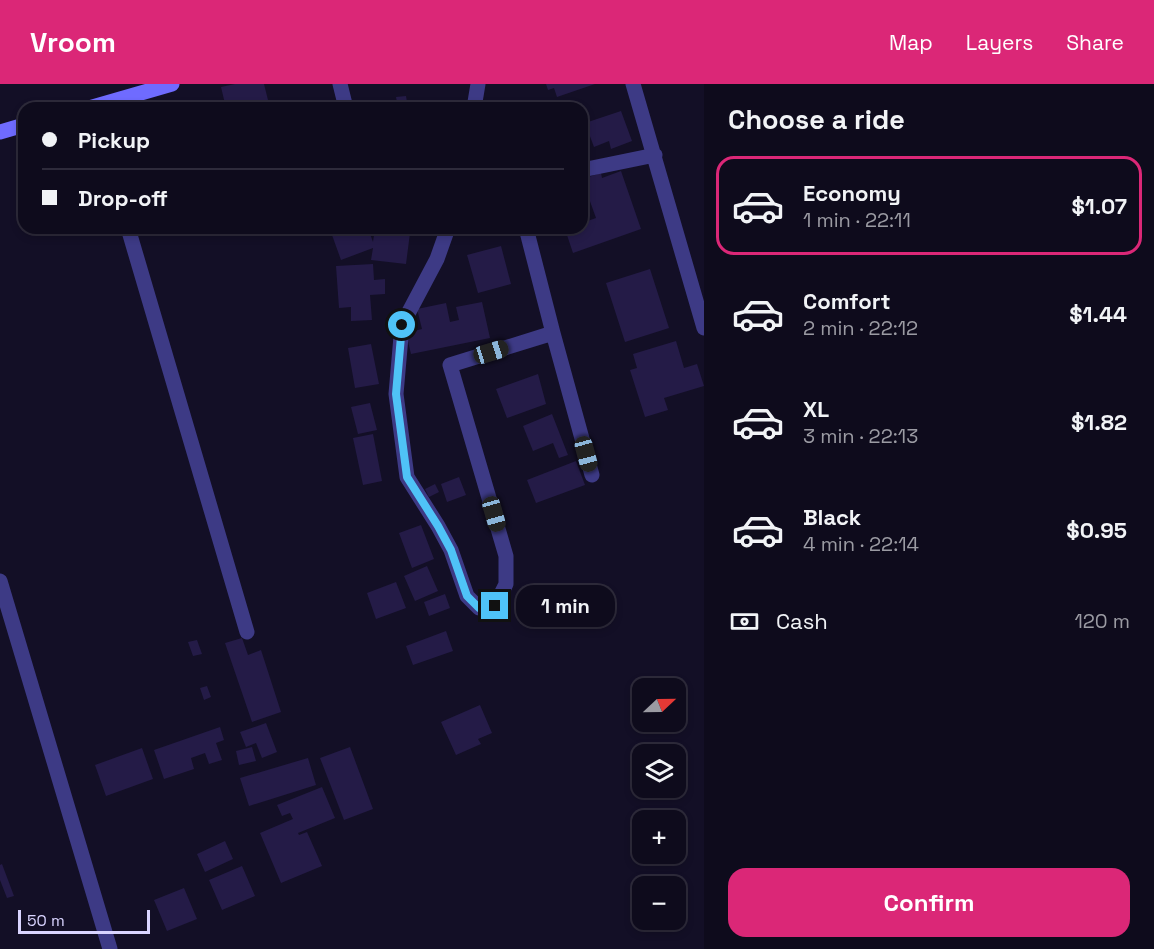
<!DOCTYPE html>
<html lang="en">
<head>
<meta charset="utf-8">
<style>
  :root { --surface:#0e0b1c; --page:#1c1929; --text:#f1f3f6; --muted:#9b9ba3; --line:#2e2b3b; --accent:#db2777 }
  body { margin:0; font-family:"Space Grotesk",sans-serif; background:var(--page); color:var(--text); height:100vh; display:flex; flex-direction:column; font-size:22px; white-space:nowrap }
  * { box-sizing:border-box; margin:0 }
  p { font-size:20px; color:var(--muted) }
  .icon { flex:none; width:33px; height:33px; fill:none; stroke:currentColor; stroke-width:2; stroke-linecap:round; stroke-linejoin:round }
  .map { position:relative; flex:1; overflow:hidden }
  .details { display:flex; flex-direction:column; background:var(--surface); width:450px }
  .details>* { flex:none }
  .guide { position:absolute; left:18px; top:18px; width:570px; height:132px; border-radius:18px; box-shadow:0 3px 9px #0003,0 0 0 2px var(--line); display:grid; align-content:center; height:132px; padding:0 24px; background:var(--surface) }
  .needle { width:39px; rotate:68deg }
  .tools { position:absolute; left:632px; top:594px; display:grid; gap:12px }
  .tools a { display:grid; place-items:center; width:54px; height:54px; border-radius:12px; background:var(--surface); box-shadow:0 3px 9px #0003,0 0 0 2px var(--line); font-size:30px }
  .scale { position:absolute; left:18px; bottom:15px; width:132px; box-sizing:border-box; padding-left:6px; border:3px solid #d9d4ff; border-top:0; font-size:16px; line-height:21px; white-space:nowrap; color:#d9d4ff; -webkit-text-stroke:4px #130f26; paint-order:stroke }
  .end { position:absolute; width:27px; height:27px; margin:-14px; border:8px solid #4fc3f7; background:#111; box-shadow:0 0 0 3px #111 }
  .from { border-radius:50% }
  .bubble { position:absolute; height:42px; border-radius:18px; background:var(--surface); box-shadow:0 3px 9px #0003,0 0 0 2px var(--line); font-size:20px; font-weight:600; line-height:42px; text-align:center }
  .car { position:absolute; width:18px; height:36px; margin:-18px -9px; border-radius:8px; box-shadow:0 0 4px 2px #0007; background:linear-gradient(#222 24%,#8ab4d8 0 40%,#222 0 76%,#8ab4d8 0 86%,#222 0) }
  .guide b { display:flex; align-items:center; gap:21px; height:57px; font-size:22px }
  .guide b+b { border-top:2px solid var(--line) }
  .guide i { width:15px; height:15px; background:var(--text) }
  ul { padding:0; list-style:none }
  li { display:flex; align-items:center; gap:18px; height:99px; margin:0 12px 9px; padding:0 12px; border:3px solid transparent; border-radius:18px }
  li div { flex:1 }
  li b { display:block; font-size:22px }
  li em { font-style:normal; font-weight:600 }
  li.selected { border-color:var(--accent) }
  li>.icon { width:54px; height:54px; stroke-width:1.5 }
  h2 { padding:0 24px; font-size:27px; line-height:72px }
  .pay { display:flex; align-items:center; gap:15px; height:66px; padding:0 24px; font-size:22px }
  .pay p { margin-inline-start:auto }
  .action { display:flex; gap:12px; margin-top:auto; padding:12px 24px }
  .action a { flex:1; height:69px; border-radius:18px; background:var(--accent); color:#fff; font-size:24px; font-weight:600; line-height:69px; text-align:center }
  header { display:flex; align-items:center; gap:36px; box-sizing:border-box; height:84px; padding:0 30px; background:var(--accent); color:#fff }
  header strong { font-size:28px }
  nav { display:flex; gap:33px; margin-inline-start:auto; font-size:21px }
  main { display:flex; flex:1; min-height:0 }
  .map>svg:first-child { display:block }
  .building { fill:#241b47 }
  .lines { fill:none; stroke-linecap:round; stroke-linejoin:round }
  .street { stroke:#3d3a85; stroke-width:15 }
  .secondary { stroke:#6f6bff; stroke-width:15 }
  .route { stroke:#4fc3f7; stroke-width:8 }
</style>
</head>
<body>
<header>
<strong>Vroom</strong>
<nav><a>Map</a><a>Layers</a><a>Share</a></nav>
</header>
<main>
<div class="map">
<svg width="704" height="865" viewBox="0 0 704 865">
  <rect width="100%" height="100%" fill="#130f26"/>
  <path class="building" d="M235 0H264L270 24H226L221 3Z
    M546 0H595L557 13 554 4 548 6Z
    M406 12 408 24H398L396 13Z
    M338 17 339 24H306V23Z
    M621 27 632 57 611 65 609 57 594 63 585 39Z
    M621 87 641 145 573 169 565 145 582 144V139L596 134 582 95 601 89 602 94Z
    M352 144H368L373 158 375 144 410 149 406 180 371 176 373 164 341 176 332 151Z
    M501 162 511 200 478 209 467 171Z
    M373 180 374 196 385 195V210L370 211 372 236 351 237V223L339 224 336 182Z
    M650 185 669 244 625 258 606 199Z
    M482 218 490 254 411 270 406 249 422 245 417 225 446 219 450 238 459 236 456 223Z
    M676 257 684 284 697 280 704 302 664 314 668 326 645 333 630 286 637 284 633 270Z
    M371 260 379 300 355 304 348 264Z
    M538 290 546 320 507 334 496 305Z
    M370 319 377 346 358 350 351 323Z
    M552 330 568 371 559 374 553 359 533 367 523 342Z
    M373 350 382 397 363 401 353 354Z
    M576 377 585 401 536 419 527 396Z
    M459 393 466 411 447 418 441 400Z
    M435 400 439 408 429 413 425 405Z
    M421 441 434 475 412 484 399 449Z
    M427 482 438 507 415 517 404 492Z
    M396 498 406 524 376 535 367 509Z
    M445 510 450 524 429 532 424 518Z
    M446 547 453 567 413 581 406 562Z
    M242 554 248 571 261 566 281 628 252 638 225 559Z
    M197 556 202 570 193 572 188 558Z
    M207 602 211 613 204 616 200 604Z
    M480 621 492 649 478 655 481 660 456 671 441 638Z
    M266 639 277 668 262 674 256 659 246 663 240 648Z
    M220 643 224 656 216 659 222 676 209 680 205 669 191 674 194 685 164 695 154 666Z
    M252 663 256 677 239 681 236 667Z
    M350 663 373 725 344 736 320 674Z
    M142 664 153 695 106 712 95 681Z
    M308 674 316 701 249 722 240 694Z
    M322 703 335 734 298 749 299 751 307 748 322 782 281 799 260 749 293 735 290 729 282 732 277 721Z
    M225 757 233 775 205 788 197 770Z
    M2 780 14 812 7 814 0 796V781Z
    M242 782 255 812 222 826 209 796Z
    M184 804 197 835 167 847 154 816Z"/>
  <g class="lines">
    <path class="street" d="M340 0 346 24
      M633 0 704 244
      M474 24 478 0
      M582 86 655 71
      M128 144 247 548
      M448 144 437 175 402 241 396 310 407 393 438 442 451 466 467 512 479 524 495 522 506 500V472L450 281 553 249
      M526 144 553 249 592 391
      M0 497 110 865"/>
    <path class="secondary" d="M89 24 172 0
      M0 48 24 41"/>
  </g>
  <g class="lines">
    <path class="route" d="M402 241 396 310 407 393 438 442 451 466 467 512 479 524 495 522"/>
  </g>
</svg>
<div class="tools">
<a><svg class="needle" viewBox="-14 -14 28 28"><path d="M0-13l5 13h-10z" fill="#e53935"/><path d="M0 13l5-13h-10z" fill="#9b9ba3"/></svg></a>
<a><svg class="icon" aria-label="layers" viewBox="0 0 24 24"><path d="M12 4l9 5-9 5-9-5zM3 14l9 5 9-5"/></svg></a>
<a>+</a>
<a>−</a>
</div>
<div class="scale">50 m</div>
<i class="end from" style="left:402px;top:241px"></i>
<i class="end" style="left:495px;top:522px"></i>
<div class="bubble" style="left:516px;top:501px;width:99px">1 min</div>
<i class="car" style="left:491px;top:268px;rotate:73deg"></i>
<i class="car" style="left:586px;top:370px;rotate:165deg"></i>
<i class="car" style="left:494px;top:430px;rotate:164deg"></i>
<div class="guide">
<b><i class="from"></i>Pickup</b>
<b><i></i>Drop-off</b>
</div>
</div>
<section class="details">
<h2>Choose a ride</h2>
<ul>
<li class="selected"><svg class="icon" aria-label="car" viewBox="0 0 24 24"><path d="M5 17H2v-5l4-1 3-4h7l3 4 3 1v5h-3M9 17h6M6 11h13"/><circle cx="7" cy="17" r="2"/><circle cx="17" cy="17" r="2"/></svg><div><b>Economy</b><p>1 min · 22:11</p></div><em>$1.07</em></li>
<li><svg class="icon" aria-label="car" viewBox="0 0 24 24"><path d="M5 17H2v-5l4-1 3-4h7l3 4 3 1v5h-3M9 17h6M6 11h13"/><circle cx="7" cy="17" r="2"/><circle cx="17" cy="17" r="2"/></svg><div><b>Comfort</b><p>2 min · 22:12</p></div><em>$1.44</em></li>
<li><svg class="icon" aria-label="car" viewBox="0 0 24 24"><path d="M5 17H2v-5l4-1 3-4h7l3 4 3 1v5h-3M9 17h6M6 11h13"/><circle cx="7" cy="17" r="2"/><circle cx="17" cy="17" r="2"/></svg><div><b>XL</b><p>3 min · 22:13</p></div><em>$1.82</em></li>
<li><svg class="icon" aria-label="car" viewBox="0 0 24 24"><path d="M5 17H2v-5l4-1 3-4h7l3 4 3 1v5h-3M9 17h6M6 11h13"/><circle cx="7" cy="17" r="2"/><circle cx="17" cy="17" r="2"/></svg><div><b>Black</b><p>4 min · 22:14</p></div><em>$0.95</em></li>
</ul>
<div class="pay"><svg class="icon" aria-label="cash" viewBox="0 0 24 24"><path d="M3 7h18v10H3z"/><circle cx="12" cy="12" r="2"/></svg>Cash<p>120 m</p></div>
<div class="action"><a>Confirm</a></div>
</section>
</main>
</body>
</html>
